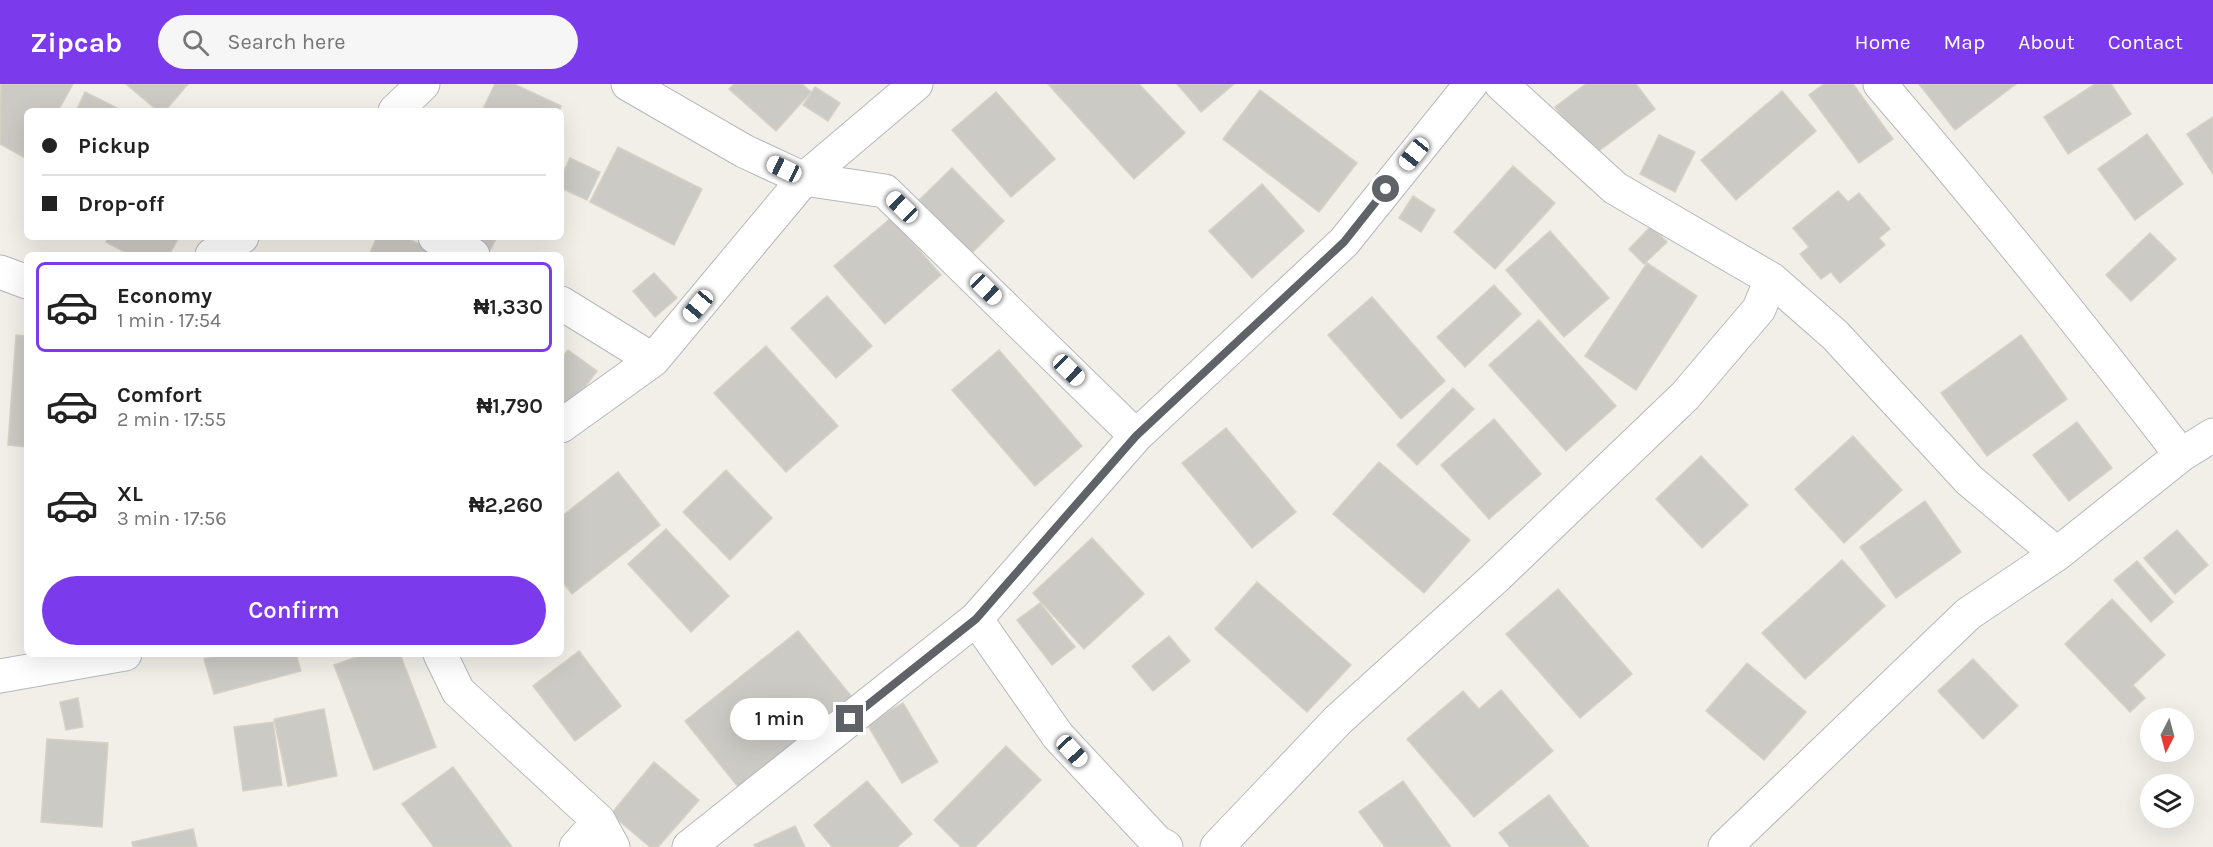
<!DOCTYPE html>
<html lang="en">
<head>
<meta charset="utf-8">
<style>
  :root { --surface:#fff; --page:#f6f6f6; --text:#222; --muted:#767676; --line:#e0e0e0; --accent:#7c3aed }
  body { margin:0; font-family:Karla,sans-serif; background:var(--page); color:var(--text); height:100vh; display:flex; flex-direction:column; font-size:22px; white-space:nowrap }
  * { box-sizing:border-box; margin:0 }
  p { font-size:20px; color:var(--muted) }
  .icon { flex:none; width:33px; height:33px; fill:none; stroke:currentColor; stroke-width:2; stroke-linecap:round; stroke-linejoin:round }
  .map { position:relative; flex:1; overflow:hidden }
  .sheet { position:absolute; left:24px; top:168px; width:540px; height:405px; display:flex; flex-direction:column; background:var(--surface); border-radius:9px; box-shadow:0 6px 24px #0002 }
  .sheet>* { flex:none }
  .banner { position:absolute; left:24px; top:24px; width:540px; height:132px; border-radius:9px; box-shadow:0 6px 24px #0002; display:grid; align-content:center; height:132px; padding:0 18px; background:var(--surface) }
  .needle { width:39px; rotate:186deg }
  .tools { position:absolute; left:2140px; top:624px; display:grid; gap:12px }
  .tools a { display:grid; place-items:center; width:54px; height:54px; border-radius:50%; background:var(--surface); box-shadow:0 6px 24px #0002; font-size:30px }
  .end { position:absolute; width:27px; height:27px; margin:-14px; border:8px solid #5f6368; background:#fff; box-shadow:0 0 0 3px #fff }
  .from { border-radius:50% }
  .bubble { position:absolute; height:42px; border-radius:21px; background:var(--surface); box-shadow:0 6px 24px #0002; font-size:20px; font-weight:600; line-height:42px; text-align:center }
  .car { position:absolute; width:18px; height:36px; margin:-18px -9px; border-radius:8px; box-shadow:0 0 4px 2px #0007; background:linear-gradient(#fff 24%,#345 0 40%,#fff 0 76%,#345 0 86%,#fff 0) }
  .banner b { display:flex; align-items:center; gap:21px; height:57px; font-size:22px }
  .banner b+b { border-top:2px solid var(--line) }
  .banner i { width:15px; height:15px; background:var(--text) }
  ul { padding:10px 0 0; list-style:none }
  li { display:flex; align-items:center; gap:18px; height:90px; margin:0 12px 9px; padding:0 6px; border:3px solid transparent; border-radius:9px }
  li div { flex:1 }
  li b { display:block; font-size:22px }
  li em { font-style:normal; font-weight:600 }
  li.selected { border-color:var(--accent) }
  li>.icon { width:54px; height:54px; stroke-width:1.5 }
  .action { display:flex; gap:12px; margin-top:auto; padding:12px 18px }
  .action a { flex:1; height:69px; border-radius:36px; background:var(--accent); color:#fff; font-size:24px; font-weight:600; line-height:69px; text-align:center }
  header { display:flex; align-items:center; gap:36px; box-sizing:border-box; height:84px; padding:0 30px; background:var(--accent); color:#fff }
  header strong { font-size:28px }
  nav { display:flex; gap:33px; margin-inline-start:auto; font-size:21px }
  .search { width:420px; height:54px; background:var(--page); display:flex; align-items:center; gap:15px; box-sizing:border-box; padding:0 21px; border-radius:33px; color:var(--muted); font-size:22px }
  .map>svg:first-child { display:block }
  .building { fill:#cccac5; stroke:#d6d1c6; stroke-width:1.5 }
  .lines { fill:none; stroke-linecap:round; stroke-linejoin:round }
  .minor-casing { stroke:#b5b8bc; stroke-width:35 }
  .minor { stroke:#fff; stroke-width:33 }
  .route { stroke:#5f6368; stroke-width:8 }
</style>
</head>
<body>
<header>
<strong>Zipcab</strong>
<div class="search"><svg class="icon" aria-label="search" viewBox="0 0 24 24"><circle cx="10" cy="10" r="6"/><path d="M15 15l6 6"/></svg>Search here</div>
<nav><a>Home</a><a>Map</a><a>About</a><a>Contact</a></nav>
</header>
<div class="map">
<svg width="2213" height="763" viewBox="0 0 2213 763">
  <rect width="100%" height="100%" fill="#f1efe8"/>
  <path class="building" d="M1 0H73L58 27H27V75L0 60Z
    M126 0H188L165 27H158Z
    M495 0H514L561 22 559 27H482Z
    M734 0H802L811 8 776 47 729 5Z
    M1048 0H1139L1185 49 1134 95Z
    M1177 0H1234L1201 28Z
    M1586 0H1636L1655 25 1592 72 1555 23Z
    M1824 0H1853L1893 55 1859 79 1809 11Z
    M1919 0H2016L1955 46Z
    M2095 0H2111L2131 30 2068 70 2044 33Z
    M815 3 840 19 828 37 803 21Z
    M1260 6 1357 79 1319 128 1223 55Z
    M1782 7 1816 47 1736 116 1701 76Z
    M85 8 123 27H76Z
    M996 8 1055 75 1011 113 952 46Z
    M2213 33V90L2187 50Z
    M2147 50 2183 100 2135 136 2098 85Z
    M1659 51 1695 68 1675 108 1640 90Z
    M618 63 702 105 674 161 590 118Z
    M570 74 600 88 587 116 561 104V94Z
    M1513 82 1555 119 1495 185 1454 148Z
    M952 84 1004 137 967 174 914 121Z
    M1262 100 1304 147 1252 194 1209 147Z
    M1838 107 1848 118 1859 109 1890 145 1879 154 1885 161 1840 199 1831 188 1821 195 1800 170 1809 163 1793 144Z
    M1413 112 1435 126 1421 148 1399 134Z
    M891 134 941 191 885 240 834 182Z
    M1651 142 1667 158 1644 180 1629 165Z
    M1550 147 1609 214 1564 253 1506 186Z
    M2150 149 2176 175 2131 217 2106 191Z
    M109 153H179L169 171H130L106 158Z
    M377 153H404L442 171H369Z
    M466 153H497L490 166Z
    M1647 179 1697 212 1636 306 1585 272Z
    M654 189 677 214 655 233 633 207Z
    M1494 201 1521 230 1465 283 1437 253Z
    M827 212 872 262 836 294 791 244Z
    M1372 213 1445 297 1401 335 1328 251Z
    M1539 236 1616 322 1566 367 1489 281Z
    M16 251 27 252V363L8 361Z
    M2021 251 2067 315 1987 372 1941 309Z
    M766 262 838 342 786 388 714 309Z
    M568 266 597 287 564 331 561 328V275Z
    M999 266 1082 362 1035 402 952 306Z
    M1453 304 1474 325 1417 381 1397 361Z
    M1494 335 1541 390 1489 435 1441 381Z
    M2077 338 2112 384 2069 417 2033 371Z
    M1226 344 1296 428 1252 464 1182 379Z
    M1853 352 1902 406 1844 459 1795 405Z
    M1701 372 1748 421 1702 464 1656 415Z
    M1379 378 1470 456 1424 509 1333 430Z
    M726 386 772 434 730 476 683 428Z
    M618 388 660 441 572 510 561 496V433Z
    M1925 417 1961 468 1896 514 1860 463Z
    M666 445 729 512 691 548 628 480Z
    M2177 446 2208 481 2175 510 2144 474Z
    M1092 454 1144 510 1084 565 1033 509Z
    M1842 476 1885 522 1805 595 1762 549Z
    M2137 477 2173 518 2151 538 2114 496Z
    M1257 498 1351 581 1307 628 1215 545Z
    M1558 505 1632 590 1580 634 1506 550Z
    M2112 515 2165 571 2133 601 2145 614 2130 628 2065 560Z
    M1040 519 1075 563 1052 581 1017 536Z
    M798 547 856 618 743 709 685 637Z
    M1169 552 1190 577 1153 607 1132 582Z
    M579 567 621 622 575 657 533 602Z
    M223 570H296L301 587 214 610 204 575Z
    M365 570H400L436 663 374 686 334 581Z
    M1973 575 2018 622 1983 655 1938 607Z
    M1747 579 1806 628 1764 676 1706 627Z
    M1501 606 1553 667 1474 733 1407 655 1463 607 1479 625Z
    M78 614 83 643 66 646 60 618Z
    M903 619 938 678 902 699 867 640Z
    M324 625 337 692 288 702 274 635Z
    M273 638 282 701 243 707 234 643Z
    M47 655 108 659 102 743 41 738Z
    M1006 662 1041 696 975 763H961L934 736Z
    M654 678 699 716 658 763H650L611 730Z
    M453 683 512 763H434L402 720Z
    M867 697 912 750 897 763H832L814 741Z
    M1403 697 1451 763H1385L1359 728Z
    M1549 711 1589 763H1510L1499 749Z
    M795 742 805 763H755L754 761Z
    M193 745 197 763H133L132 758Z"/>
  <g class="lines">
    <defs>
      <path id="minor" d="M628 0 744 67 804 95 885 107 1136 352
        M1501 0 1615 104 1771 195 1835 251 1969 396 2057 470
        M1880 0C1984 121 2084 245 2181 371
        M395 27 423 0
        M435 153 473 171
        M212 171 242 153
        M0 188 27 198
        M561 219 653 276
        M561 342 653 276 804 95 916 0
        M976 535 1058 652 1157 758 1166 763
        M440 570 458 607 599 737 613 763
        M0 592 125 570
        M576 763 599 737
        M689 763 976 535 1136 352 1344 158 1471 0
        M1217 763 1338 636 1496 493 1685 312 1759 225 1771 195
        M1725 763 1968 530 2057 470 2181 371 2213 351"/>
    </defs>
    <use href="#minor" class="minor-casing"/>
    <use href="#minor" class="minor"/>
  </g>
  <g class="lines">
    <path class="route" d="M850 635 976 535 1136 352 1344 158 1386 105"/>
  </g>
</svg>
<div class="tools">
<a><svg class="needle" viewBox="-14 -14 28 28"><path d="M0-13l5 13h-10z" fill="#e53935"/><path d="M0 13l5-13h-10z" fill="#767676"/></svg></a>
<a><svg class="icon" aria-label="layers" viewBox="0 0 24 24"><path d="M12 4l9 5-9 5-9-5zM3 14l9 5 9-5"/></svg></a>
</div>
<i class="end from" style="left:1386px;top:105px"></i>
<i class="end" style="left:850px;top:635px"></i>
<div class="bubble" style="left:730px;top:614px;width:99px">1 min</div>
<i class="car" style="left:1414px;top:70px;rotate:219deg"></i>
<i class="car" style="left:784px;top:85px;rotate:295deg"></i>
<i class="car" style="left:902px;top:123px;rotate:314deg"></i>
<i class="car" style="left:986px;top:205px;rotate:134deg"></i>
<i class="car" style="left:698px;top:222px;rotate:220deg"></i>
<i class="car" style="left:1069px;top:286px;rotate:134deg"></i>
<i class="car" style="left:1072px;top:667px;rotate:137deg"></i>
<div class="banner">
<b><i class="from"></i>Pickup</b>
<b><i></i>Drop-off</b>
</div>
<section class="sheet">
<ul>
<li class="selected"><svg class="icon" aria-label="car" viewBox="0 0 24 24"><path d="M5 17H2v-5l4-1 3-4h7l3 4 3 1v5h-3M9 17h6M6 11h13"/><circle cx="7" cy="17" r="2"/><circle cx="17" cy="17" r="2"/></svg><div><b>Economy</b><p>1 min · 17:54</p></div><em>₦1,330</em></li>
<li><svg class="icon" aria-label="car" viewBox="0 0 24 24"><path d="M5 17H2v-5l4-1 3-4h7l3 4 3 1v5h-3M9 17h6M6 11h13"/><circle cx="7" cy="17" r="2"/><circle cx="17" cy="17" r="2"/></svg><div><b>Comfort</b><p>2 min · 17:55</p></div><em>₦1,790</em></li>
<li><svg class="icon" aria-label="car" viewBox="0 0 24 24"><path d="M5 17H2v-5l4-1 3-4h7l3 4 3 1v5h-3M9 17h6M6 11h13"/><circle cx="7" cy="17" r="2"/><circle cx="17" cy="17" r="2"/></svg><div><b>XL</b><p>3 min · 17:56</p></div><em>₦2,260</em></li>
</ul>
<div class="action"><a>Confirm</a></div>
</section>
</div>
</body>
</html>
